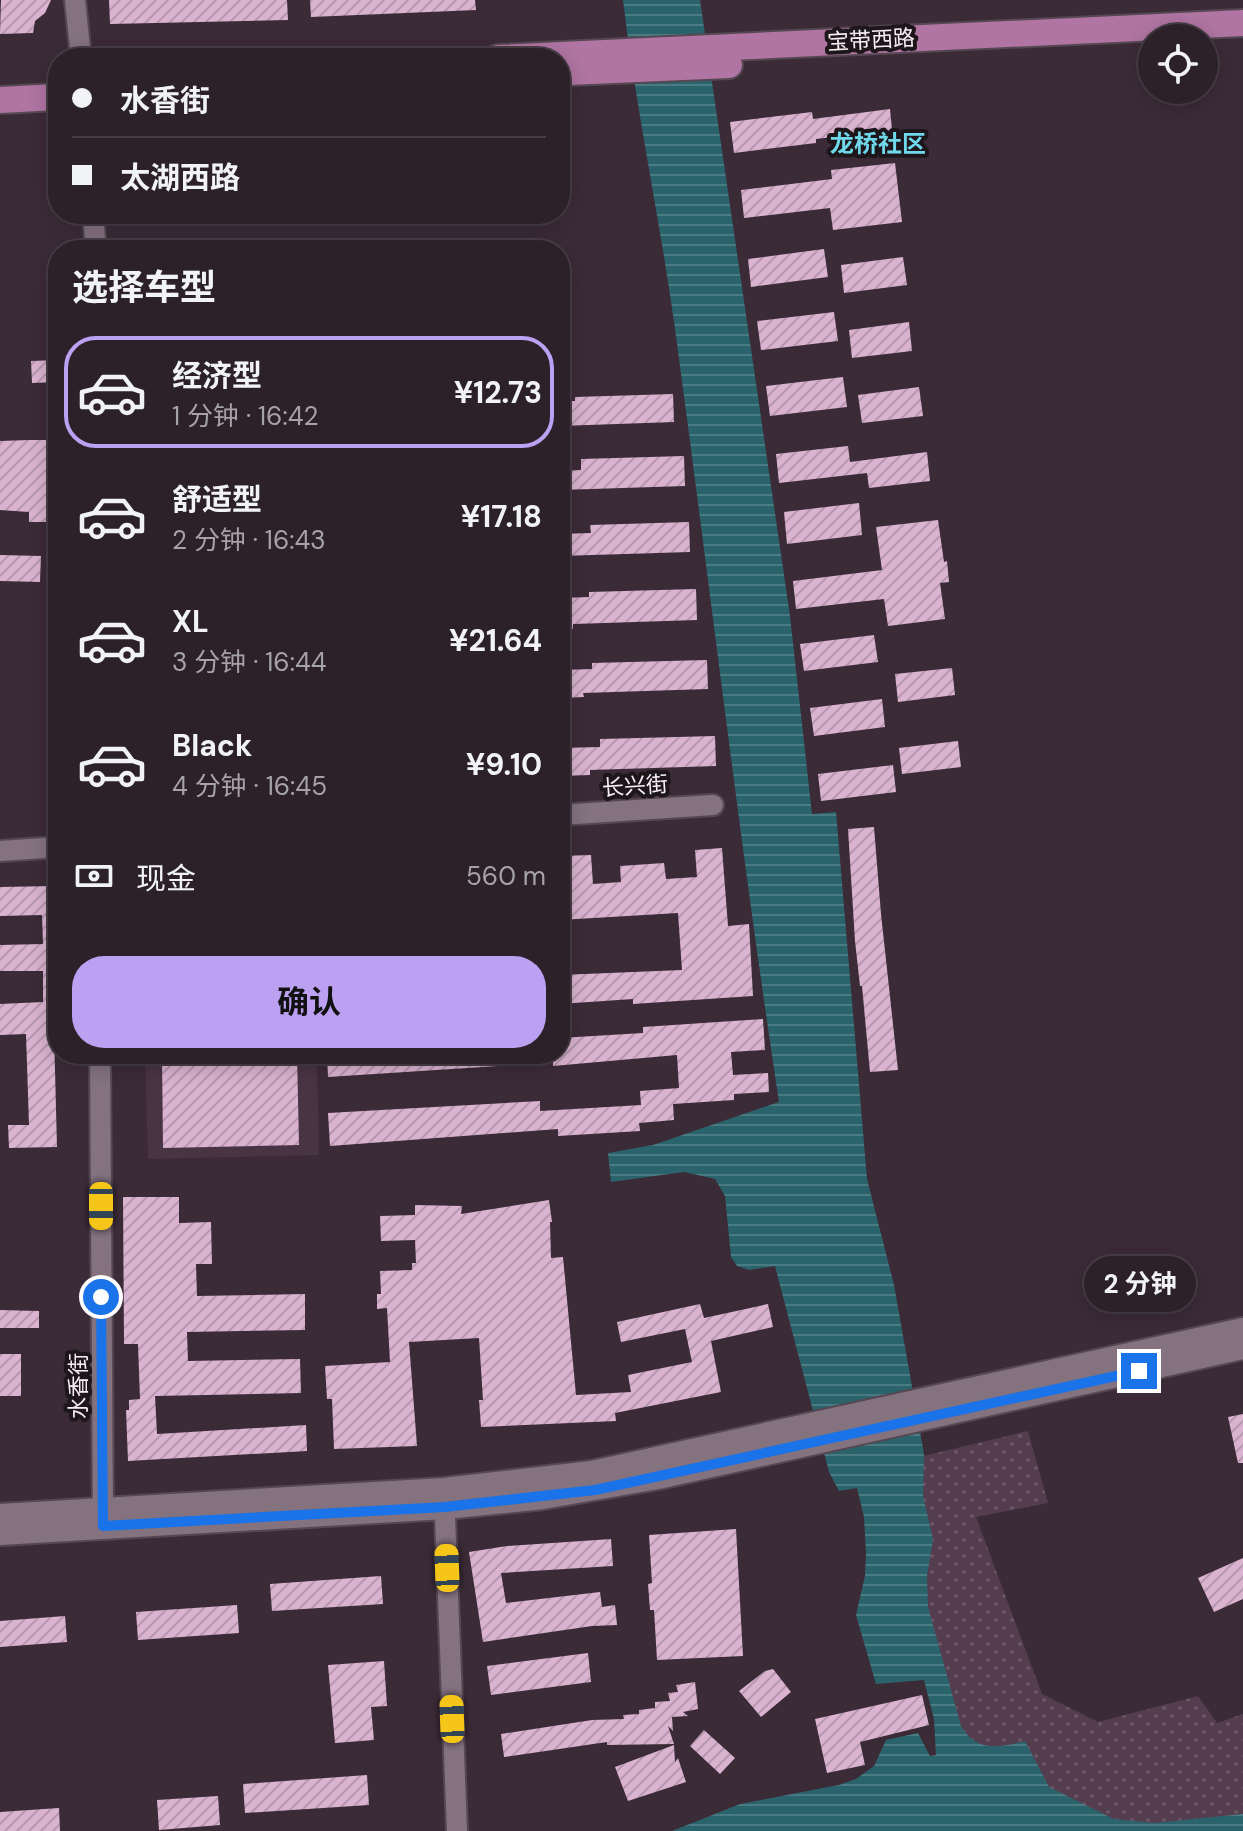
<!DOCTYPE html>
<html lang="zh">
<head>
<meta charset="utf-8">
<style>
  :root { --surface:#2c2029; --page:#382d35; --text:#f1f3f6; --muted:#a6a3a8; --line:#483e46; --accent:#bca0f2 }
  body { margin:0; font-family:"DM Sans","Noto Sans SC",sans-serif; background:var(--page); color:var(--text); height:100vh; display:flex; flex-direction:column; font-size:30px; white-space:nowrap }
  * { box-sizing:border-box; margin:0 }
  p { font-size:26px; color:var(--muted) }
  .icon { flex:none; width:44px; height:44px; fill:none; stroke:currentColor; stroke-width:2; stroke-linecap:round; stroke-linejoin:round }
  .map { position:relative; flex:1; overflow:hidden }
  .drawer { position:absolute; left:48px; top:240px; width:522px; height:824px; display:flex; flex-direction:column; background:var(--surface); border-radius:32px; box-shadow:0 4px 20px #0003,0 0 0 2px var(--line) }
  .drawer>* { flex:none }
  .guide { position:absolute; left:48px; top:48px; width:522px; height:176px; border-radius:32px; box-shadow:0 4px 20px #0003,0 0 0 2px var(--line); display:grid; align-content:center; height:176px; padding:0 24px; background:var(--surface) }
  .buttons { position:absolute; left:1138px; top:24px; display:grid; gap:16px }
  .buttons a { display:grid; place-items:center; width:80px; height:80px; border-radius:50%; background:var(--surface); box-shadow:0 4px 20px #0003,0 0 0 2px var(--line); font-size:40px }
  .end { position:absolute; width:36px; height:36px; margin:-18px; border:10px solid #1a73e8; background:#fff; box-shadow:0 0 0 4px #fff }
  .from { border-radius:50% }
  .bubble { position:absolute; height:56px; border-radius:28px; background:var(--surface); box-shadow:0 4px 20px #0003,0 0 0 2px var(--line); font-size:26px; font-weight:700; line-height:56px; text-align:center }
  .car { position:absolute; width:24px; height:48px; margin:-24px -12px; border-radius:10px; box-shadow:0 0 6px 2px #0007; background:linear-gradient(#f5c518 24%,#345 0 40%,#f5c518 0 76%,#345 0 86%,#f5c518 0) }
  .guide b { display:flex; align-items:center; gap:28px; height:76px; font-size:30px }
  .guide b+b { border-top:2px solid var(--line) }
  .guide i { width:20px; height:20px; background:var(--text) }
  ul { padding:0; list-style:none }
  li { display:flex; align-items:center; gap:24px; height:112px; margin:0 16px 12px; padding:0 8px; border:4px solid transparent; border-radius:32px }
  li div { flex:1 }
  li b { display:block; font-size:30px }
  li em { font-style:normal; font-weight:700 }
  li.active { border-color:var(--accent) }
  li>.icon { width:72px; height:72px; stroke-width:1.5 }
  h2 { padding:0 24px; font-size:36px; line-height:96px }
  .pay { display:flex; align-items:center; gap:20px; height:88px; padding:0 24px; font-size:30px }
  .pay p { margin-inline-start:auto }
  .button { display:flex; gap:16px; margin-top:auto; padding:16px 24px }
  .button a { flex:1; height:92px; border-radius:32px; background:var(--accent); color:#111; font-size:32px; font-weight:700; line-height:92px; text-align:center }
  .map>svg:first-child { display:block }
  .built { fill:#493444 }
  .park { fill:url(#park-dots) }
  .water { fill:url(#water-rules) }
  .building { fill:url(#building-hatch) }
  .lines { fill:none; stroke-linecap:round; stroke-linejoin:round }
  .tertiary-casing { stroke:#564852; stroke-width:24 }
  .secondary-casing { stroke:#564852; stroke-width:28 }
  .primary-casing { stroke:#564852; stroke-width:30 }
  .tertiary { stroke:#84727f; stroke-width:20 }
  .secondary { stroke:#84727f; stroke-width:24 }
  .primary { stroke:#b075a3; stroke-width:26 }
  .route { stroke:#1a73e8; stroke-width:10 }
  .labels { text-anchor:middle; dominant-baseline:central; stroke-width:8; stroke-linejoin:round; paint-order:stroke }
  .street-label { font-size:22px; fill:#f9eef6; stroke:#1d161b }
  .neighbourhood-label { font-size:24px; font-weight:bold; fill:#6fd8ea; stroke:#1d161b }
</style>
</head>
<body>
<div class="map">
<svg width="1243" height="1831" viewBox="0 0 1243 1831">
  <defs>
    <pattern id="park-dots" width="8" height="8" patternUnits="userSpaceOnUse" patternTransform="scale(2)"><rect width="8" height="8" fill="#543d4f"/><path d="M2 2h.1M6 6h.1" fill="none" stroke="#6d5969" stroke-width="1.8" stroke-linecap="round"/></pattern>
    <pattern id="water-rules" width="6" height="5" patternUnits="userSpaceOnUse" patternTransform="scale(2)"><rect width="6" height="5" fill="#2b636d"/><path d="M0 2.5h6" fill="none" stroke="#4a7a82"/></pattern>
    <pattern id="building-hatch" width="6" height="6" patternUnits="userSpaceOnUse" patternTransform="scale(2)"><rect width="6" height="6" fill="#dab3d0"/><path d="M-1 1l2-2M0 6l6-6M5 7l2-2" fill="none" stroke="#b698ae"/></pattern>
  </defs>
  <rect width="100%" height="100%" fill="#3b2b37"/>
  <path class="built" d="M145 1054H317L319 1155 148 1159Z"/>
  <path class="park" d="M1028 1431 1048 1503 976 1517 1042 1694 1098 1722 1198 1696 1217 1723 1243 1714V1831H998L936 1677 902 1461Z"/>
  <path class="water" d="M623 0H700L790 616 812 814 836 812 867 1179 894 1285 924 1454 923 1496 933 1539 927 1576 928 1607 961 1726C976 1752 999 1748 1025 1741L1049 1787 1114 1819 1154 1823 1243 1814V1831H672L740 1804 839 1785 856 1779 874 1766 886 1740 918 1733 930 1756 936 1755 934 1719 924 1680 876 1684 856 1615 865 1576 866 1553 864 1517 857 1488 839 1491 829 1472 775 1266 749 1270 737 1266 731 1257 725 1196 715 1179 684 1172 611 1182 608 1153 653 1145 779 1102C740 845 710 586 675 329 660 219 636 110 623 0Z"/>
  <path class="building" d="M1 0H51L45 13 35 21 33 33 0 34Z
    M109 0H287L288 20 110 24Z
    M310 0H475L476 10 311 17Z
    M890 109 892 130 816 139V143L734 153 730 122 812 112 813 119Z
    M895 163 902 222 833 230 830 208 744 218 741 190 832 179 831 170Z
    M824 249 828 277 751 287 748 259Z
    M903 257 907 285 844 293 841 265Z
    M834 312 838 341 761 350 757 321Z
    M909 322 912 351 852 358 849 330Z
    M58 360V382L32 383 31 361Z
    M843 377 847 407 770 416 766 386Z
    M919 387 923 416 862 423 858 395Z
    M673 394 674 422 560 426V401H575V397Z
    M29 440H58V522H29V512L0 510V441Z
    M848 446 850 462 927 452 930 481 869 488 867 473 779 483 776 454Z
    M684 456 685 486 560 490V471L581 470V459Z
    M859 503 862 535 787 544 784 512Z
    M938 520 944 562 947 561 949 582 940 583 945 619 888 626 884 599 796 609 793 581 882 570 876 527Z
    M689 522 690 552 560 556V534L591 533 590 525Z
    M0 555 41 556 40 582 0 581Z
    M696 589 697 620 573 624V629H560V598L589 597V592Z
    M874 635 878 662 804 671 800 644Z
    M707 660 708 689 583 693 584 697 560 698V670L592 669V663Z
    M952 668 955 695 898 702 895 674Z
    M882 699 885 727 814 736 810 708Z
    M715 736 716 766 590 770V775L560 776V748L600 747V739Z
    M958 741 961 767 902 774 899 748Z
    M893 765 896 792 821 801 818 774Z
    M874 827 881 914 898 1070 870 1072 862 986H860L855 941 848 829Z
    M722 848 728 926 749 924 753 996 633 1004V999L560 1004V975L682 970 678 913 560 920V856L591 855 593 884 621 882 620 866 664 863 666 879 697 877 695 850Z
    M54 886 58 938V1032H54L57 1147 9 1148 8 1125H29L26 1034 0 1035V1004L43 1002V971H0V945L43 944 42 915 0 916V887Z
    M763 1019 765 1050 731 1052 733 1075 768 1073 769 1092 734 1094V1100L673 1104 674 1120 639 1123 640 1131 558 1136V1129L330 1146 328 1113 540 1101V1111L641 1105 640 1091 679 1088 677 1055 553 1066V1054H560V1038L643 1033V1027Z
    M276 1054H297L299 1145 163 1148 162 1056Z
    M327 1054H544V1063L328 1077Z
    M123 1197H179V1223L211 1222 212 1264H196L197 1296 305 1294V1330L187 1332 188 1361 300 1359 301 1393 155 1396 157 1434 306 1425 307 1451 128 1461 126 1410H129V1400L140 1399 138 1344H124Z
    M549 1200 552 1222H550L551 1258 563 1257 576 1395 631 1392 628 1375 692 1362 685 1329 621 1342 617 1322 700 1304 704 1318 768 1304 773 1327 711 1341 721 1392 615 1413 616 1421 481 1427 479 1400H483L479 1338 409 1342 417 1446 334 1449 332 1399H327L325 1366 390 1362 387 1308 377 1309V1294H381L380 1271 412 1270V1263H416L415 1240 381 1241 380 1216 415 1215V1205L462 1206 461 1214Z
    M0 1310 39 1311V1328H0Z
    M0 1354H21V1396H0Z
    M1243 1414V1463H1238L1228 1417Z
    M736 1529 743 1656 657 1660 654 1610H650L648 1584 652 1583 649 1535Z
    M611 1539 613 1566 501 1573 506 1603 600 1592 602 1607 615 1605 617 1625 592 1626 483 1642 469 1552 507 1546Z
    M1243 1558V1599L1214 1612 1198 1578Z
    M381 1576 383 1604 272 1611 270 1584Z
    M237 1605 239 1633 138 1640 136 1612Z
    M65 1616 67 1642 0 1647V1621Z
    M588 1653 591 1682 491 1695 487 1666Z
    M384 1661 387 1706 371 1707 374 1740 335 1743 328 1665Z
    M773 1669 791 1692 761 1717 739 1691 765 1671Z
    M695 1682 698 1709 683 1712 688 1716 672 1717 673 1731 668 1726 674 1744 607 1745V1742L504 1757 501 1734 592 1720 624 1719 623 1715 639 1714V1710L655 1708V1702L670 1701 668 1693 678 1692 676 1685Z
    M922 1695 929 1725 860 1742 865 1765 827 1773 815 1719Z
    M704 1730 735 1758 720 1774 690 1746Z
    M674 1745 675 1762 678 1758 686 1782 628 1801 615 1767Z
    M367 1775 369 1805 245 1813 243 1784Z
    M218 1796 220 1825 159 1830 157 1800Z
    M59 1808 60 1831H0V1812Z"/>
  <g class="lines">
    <defs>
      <path id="tertiary" d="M75 0 81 58
        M93 214 96 250
        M560 815 713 805
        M0 851 58 847
        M100 1054 103 1522
        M444 1491 457 1831"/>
      <path id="secondary" d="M0 1516 444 1490 592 1473 1243 1330
        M0 1533 445 1507 543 1497 658 1477 1243 1347"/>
      <path id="primary" d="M498 58 1243 23
        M568 72 729 65
        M0 100 58 97"/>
    </defs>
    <use href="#tertiary" class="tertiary-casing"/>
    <use href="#secondary" class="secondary-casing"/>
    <use href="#primary" class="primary-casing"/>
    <use href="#tertiary" class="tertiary"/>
    <use href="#secondary" class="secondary"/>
    <use href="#primary" class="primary"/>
  </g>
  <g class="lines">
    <path class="route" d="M101 1297 103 1526 445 1507 595 1490 1139 1371"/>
  </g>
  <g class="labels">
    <g class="street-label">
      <text transform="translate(871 40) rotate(-3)">宝带西路</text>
      <text transform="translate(635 786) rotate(-4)">长兴街</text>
      <text transform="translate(78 1386) rotate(-90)">水香街</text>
    </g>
    <g class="neighbourhood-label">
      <text x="878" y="143">龙桥社区</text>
    </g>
  </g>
</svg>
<div class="buttons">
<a><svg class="icon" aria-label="locate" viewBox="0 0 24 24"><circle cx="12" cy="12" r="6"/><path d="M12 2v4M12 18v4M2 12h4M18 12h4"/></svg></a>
</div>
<i class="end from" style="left:101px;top:1297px"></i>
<i class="end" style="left:1139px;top:1371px"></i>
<div class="bubble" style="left:1084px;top:1256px;width:112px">2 分钟</div>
<i class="car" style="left:101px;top:1206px;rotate:180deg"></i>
<i class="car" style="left:447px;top:1568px;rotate:358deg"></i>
<i class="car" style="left:452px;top:1719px;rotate:358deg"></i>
<div class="guide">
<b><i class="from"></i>水香街</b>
<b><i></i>太湖西路</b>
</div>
<section class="drawer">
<h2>选择车型</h2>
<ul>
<li class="active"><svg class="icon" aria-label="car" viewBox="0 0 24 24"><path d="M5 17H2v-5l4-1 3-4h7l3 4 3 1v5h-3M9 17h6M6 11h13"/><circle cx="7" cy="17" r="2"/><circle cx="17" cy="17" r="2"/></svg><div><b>经济型</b><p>1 分钟 · 16:42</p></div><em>¥12.73</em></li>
<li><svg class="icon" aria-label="car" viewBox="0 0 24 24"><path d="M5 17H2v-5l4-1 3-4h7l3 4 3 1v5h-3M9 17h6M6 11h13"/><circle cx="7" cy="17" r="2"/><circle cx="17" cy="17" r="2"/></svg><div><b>舒适型</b><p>2 分钟 · 16:43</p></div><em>¥17.18</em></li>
<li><svg class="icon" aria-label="car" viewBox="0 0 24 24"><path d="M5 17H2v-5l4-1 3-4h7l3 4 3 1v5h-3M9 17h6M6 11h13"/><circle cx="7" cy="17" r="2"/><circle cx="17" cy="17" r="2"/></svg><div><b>XL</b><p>3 分钟 · 16:44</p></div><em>¥21.64</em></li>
<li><svg class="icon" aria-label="car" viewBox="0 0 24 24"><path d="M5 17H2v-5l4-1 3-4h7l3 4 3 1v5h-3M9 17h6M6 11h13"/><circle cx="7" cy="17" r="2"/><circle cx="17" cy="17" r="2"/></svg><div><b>Black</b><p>4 分钟 · 16:45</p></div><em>¥9.10</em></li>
</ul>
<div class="pay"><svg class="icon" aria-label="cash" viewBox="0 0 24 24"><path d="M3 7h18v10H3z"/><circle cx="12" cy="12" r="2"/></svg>现金<p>560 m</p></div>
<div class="button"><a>确认</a></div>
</section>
</div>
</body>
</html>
